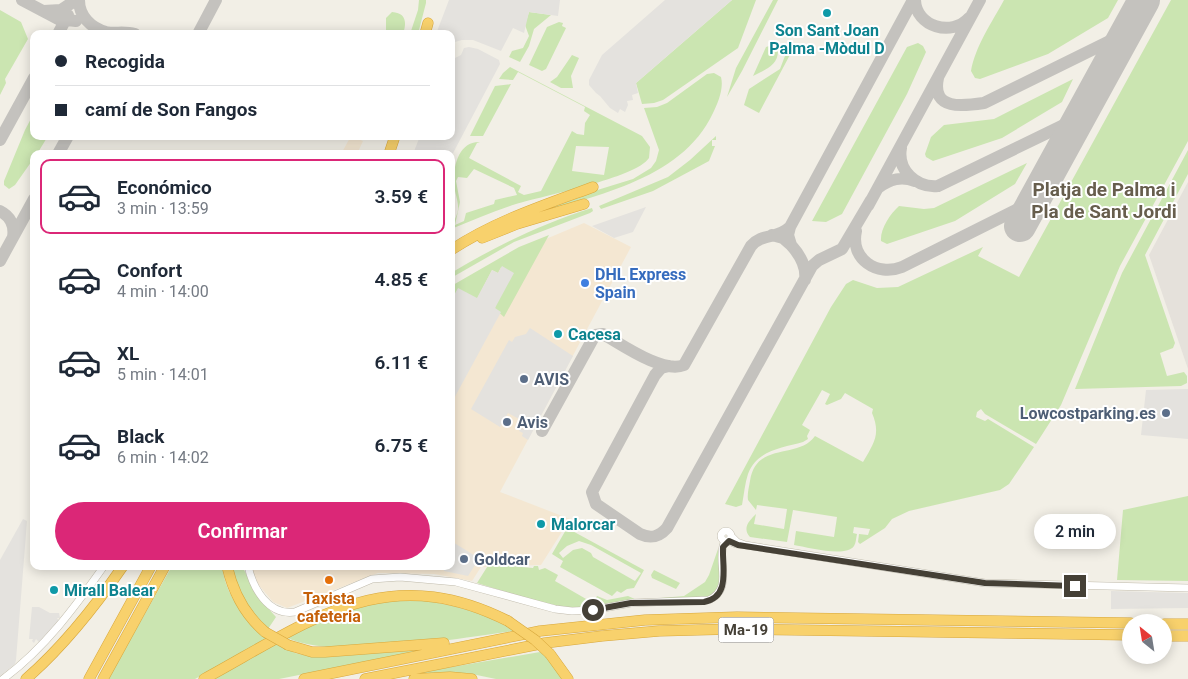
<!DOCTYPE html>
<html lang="es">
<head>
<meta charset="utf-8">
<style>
  :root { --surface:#fff; --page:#f6f6f7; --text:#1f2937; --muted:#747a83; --line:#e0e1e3; --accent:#db2777 }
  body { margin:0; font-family:Roboto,sans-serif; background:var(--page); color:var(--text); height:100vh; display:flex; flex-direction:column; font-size:19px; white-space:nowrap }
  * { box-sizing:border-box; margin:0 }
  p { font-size:16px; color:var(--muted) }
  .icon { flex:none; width:28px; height:28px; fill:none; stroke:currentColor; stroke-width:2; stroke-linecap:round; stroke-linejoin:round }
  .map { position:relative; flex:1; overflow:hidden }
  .side { position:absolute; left:30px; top:150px; width:425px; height:420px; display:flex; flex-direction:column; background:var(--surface); border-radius:10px; box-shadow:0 2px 12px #0003 }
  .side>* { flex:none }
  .top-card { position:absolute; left:30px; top:30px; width:425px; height:110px; border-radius:10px; box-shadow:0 2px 12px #0003; display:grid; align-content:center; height:110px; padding:0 25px; background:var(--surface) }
  .needle { width:32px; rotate:330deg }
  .controls { position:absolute; left:1122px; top:614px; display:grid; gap:10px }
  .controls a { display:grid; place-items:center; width:50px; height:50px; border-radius:50%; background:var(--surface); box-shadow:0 2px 12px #0003; font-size:25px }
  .end { position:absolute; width:22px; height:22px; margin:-11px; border:6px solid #454036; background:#fff; box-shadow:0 0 0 2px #fff }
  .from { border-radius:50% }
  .bubble { position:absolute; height:35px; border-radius:18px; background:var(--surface); box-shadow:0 2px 12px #0003; font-size:16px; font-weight:600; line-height:35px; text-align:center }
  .top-card b { display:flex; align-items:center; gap:18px; height:48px; font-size:19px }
  .top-card b+b { border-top:1px solid var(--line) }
  .top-card i { width:12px; height:12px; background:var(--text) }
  ul { padding:9px 0 0; list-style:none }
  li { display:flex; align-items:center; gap:15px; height:75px; margin:0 10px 8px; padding:0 15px; border:2px solid transparent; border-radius:10px }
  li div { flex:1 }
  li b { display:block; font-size:19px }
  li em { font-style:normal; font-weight:600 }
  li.on { border-color:var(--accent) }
  li>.icon { width:45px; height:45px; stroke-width:1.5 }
  .primary-button { display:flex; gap:10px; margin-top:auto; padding:10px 25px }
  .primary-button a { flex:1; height:58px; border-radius:30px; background:var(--accent); color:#fff; font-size:20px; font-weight:600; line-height:58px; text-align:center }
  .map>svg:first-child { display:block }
  .commercial { fill:#f4e7d2 }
  .industrial { fill:#e5e1db }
  .green { fill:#cbe5b1; fill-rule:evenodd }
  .parking { fill:#e4e2de }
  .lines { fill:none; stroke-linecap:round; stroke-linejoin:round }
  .taxiway { stroke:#c4c2be; stroke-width:12 }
  .runway { stroke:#c4c2be; stroke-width:32 }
  .tertiary-casing { stroke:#c0bbac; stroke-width:8 }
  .motorway-casing { stroke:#d7a73c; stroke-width:11 }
  .tertiary { stroke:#fff; stroke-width:7 }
  .motorway { stroke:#f8d16c; stroke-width:10 }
  .motorway-bridge-casing { stroke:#d7a73c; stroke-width:11; stroke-linecap:butt }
  .motorway-bridge { stroke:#f8d16c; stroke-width:10 }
  .route { stroke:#454036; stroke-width:6 }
  .culture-dot { fill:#0f9aa8; stroke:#fff; stroke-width:2 }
  .shop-dot { fill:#3f7fe0; stroke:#fff; stroke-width:2 }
  .service-dot { fill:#5c6f8a; stroke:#fff; stroke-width:2 }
  .food-dot { fill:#e8710a; stroke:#fff; stroke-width:2 }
  .labels { text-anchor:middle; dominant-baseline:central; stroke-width:4; stroke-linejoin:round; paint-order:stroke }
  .shield { fill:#fff; stroke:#7d7972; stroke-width:1 }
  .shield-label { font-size:15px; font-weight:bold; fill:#454036 }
  .culture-label { font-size:16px; font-weight:bold; fill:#0d838f; stroke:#fff; text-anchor:start }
  .shop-label { font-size:16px; font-weight:bold; fill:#366cbe; stroke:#fff; text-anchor:start }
  .service-label { font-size:16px; font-weight:bold; fill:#4e5e75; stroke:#fff; text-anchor:start }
  .food-label { font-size:16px; font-weight:bold; fill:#c56008; stroke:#fff }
  .quarter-label { font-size:19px; font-weight:bold; fill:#675e4d; stroke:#fff }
</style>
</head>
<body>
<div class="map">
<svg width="1188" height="679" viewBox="0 0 1188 679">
  <rect width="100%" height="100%" fill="#f2efe6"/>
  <path class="commercial" d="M351 136 363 141 357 154H341Z
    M584 223 631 247 500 492 570 519 541 565 481 567 472 581 434 574 378 573 287 608 273 602 258 584 250 566H451V295L522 249Z"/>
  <path class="industrial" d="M1188 182V369L1149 255Z"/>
  <path class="green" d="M419 0H426V3L418 34H410L418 10Z
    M732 0H756L738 48 663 100 654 103 642 104 636 83Z
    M773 0H778L742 71 727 97 736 68Z
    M1004 0H1118L1108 18 1048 54 980 79 975 78 971 71C975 47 992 22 1004 0Z
    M1171 0H1188V141L1120 266 1061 405 1036 444 985 414 981 409 977 412 976 417 985 421 988 419 1034 447 1009 484 1000 490 909 511 892 519 885 528 860 544 858 542 859 534 868 535 870 529 854 527 853 533 857 534C856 538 856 543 854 546 846 558 807 547 794 545L796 531 834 537 837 517 793 510 787 542 750 537C742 528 749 521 756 514L754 524 784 529 787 509 757 505 756 510 748 500C747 494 749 487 750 481 756 441 798 460 815 436L863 462C874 443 881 434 872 413L873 409 845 393 841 399 827 405 825 404 830 394 822 390 802 425 810 430 807 436 808 439 803 442C782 448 757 450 748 474 745 483 744 494 742 505L736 507 725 504 831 307 846 284 853 280 877 288 898 287 983 247 978 256 1019 277Z
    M0 10 21 22 28 39 5 79 6 83 0 95Z
    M392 12C406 13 407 22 403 34H386V18Z
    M529 12 551 15 534 29 529 46 520 62 509 57 512 51 523 48 529 36 525 25Z
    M559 22 563 23 562 26 566 28 546 69 542 71 529 65 547 27Z
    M918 43 923 46 926 52 907 94 842 214 826 222 812 221 907 47Z
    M772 45 778 51C778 66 764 70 753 76L766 47Z
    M788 48 792 51 759 113 744 105 749 89 780 69Z
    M572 55 579 58 571 76 573 88H561L550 82 557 77Z
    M510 67 642 136 650 147 649 158C636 178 542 196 516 204 494 211 473 220 451 229 452 223 457 217 458 210 459 201 454 192 454 183 453 166 459 141 480 142L477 143 469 158 521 186 518 192 524 195 541 191 572 131 577 134 584 135 585 123 590 115 584 111 585 107 518 72 513 80 499 79 503 73ZM576 146 609 147 604 175 572 171ZM474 169 514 188 517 195 495 200 494 204 466 213 464 221 455 225 460 202 456 181 458 177 467 178Z
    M714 73 721 77C724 88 718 103 713 113 681 182 588 197 522 218L578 196 633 179 651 168 656 161 659 150 644 108 657 107 667 103 707 74Z
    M1073 79 1062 102 1002 138 933 161 926 157 925 154 931 137 944 125 994 119Z
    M511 84 483 136H470L495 86Z
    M34 113V136H48L37 154H34V158L15 185 9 189 4 185V181L25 130Z
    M716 136V140H712V146H715L709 161 653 191 601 209 599 206 668 177 690 160Z
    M1188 150V174L1145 255 1175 343 1173 348 1160 353 1167 376 1184 372 1187 376V383L1181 386 1075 389 1122 273Z
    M1027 163 1015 184 955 221 887 244 881 241C880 229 890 214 899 206L924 209 934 208Z
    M592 208 593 211 590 213 514 242 451 278V273C496 246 541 224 592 208Z
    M549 235 504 317 495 309 501 267 498 273 492 270 477 299 458 289 451 301V287L453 285 519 247Z
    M1188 496V581L1117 580 1123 510Z
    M567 528 644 570 634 588 627 589 621 593 617 591 612 596 560 567 563 561 552 554ZM579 541 591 545 641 573 635 581 593 557 591 553 582 548 573 550 563 558 559 553 567 546Z
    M718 549 720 583 718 590 708 597 586 608 563 607 542 602V603L477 583 489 564 533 568 534 566H538L539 570 545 568 558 575 555 581 593 603 597 596 607 600 628 596 637 600 684 596 705 582 709 575Z
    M172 566H222C226 597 245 619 268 638L195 679H108Z
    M230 566H242L258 597 276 617 268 629 246 606Z
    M654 570 680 583 676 589 652 578 651 575Z
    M416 599C451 605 484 611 514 631 456 638 337 662 285 637L321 619 371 603Z
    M277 643 295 653 308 656 326 657 429 649 279 679H214Z
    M540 652 547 657 563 679H496L467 673 411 674Z"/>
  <path class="parking" d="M449 0H560L558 16 529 12 524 33 513 28 501 51 473 40H462L451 43V34H436Z
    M665 0H732L636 83 638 93 632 95 633 100 627 101 628 105 625 112 620 109 618 113 610 108 600 96 596 93 589 85V80L602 55Z
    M469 47 478 49 499 60 500 64 451 157V154H413L420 136H451V60L461 55 464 48Z
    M646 207 633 232 614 238 592 226Z
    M502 266 514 273 495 308 501 312 451 404V301L458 288 477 298 492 270 498 273Z
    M530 328 573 356 528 440 522 436 523 433 519 431 521 428 525 430 526 427 518 422 519 419 508 413 500 427 471 409 509 340 512 342 515 337 526 334Z
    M1188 389V439L1141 435 1146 390Z
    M23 519 27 521 16 660 15 664 0 676V560Z
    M451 541 477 557V562L468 576 444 571 443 566H451Z
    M1111 591 1188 593V608L1111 609Z
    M32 607H39L50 613H59L60 618H57L59 621 39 642 36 639 34 643 32 641 33 639H29Z"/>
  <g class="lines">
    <path class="taxiway" d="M22 0 58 19 76 21
      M79 0C79 16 91 28 106 32 115 34 124 31 135 34
      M915 0C916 27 952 37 969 18
      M44 11 61 10 76 0
      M58 34 68 15
      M198 34 216 0
      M938 78C931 111 964 106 984 103L1116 38 1130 24
      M0 140 34 78
      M901 148C897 170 916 188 938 186L1070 122 1084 109
      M58 154 68 136
      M878 188C890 179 901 176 915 181
      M868 206 980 0
      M0 211C10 216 15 225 13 237
      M856 231C850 259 877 277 902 267L1024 206 1039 193
      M772 235 783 238 791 245 788 235 790 227 913 0
      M791 245C800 255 807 266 805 280
      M0 261 34 199
      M669 366 661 368 655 375 592 492 596 504 640 534C651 539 659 537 667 528L812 266 819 260 842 249 871 200
      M542 431 595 335 603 334C621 344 663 374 684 365L751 246C762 233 778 239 790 227"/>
    <path class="runway" d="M1020 226 1144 0"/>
    <defs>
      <path id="tertiary" d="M721 536a5 5 0 1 1 10 0a5 5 0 1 1-10 0Z
        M731 536 737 542 745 545 985 583 1188 588
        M248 566C253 588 268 616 295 612L372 579 400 577 456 582 555 609 572 611 593 610 631 603 709 600C734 588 716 563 724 543L729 541 736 544 745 545
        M3 679C44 649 75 607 104 566"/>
      <path id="motorway" d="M425 34 428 23
        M389 154 395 136
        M482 238 517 224 584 204
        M451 250C495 221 544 205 593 187
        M227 566C233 592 245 615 265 632
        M1164 624H1188
        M1164 636H1188
        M288 645 312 652H325L444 643
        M550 654 568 679
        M26 679C64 646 94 608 123 566
        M89 679 151 566
        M103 679 165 566
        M204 679C309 622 385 559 508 621
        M304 679 540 631 645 620 737 617 1131 623
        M365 679 545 643 602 636 659 631 734 629 1131 635
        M414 679 450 677 472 679"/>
    </defs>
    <use href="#tertiary" class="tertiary-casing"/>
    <use href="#motorway" class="motorway-casing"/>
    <use href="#tertiary" class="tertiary"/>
    <use href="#motorway" class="motorway"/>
    <defs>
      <path id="motorway-bridge" d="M508 621 535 640 550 654
        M265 632 288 645"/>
    </defs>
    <use href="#motorway-bridge" class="motorway-bridge-casing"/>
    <use href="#motorway-bridge" class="motorway-bridge"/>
  </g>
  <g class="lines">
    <path class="route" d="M593 610 631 603 704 602C731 597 722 567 723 547L729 541 738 545 985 583 1075 586"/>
  </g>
  <g class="culture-dot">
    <circle cx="827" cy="13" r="5"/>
    <circle cx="558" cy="334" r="5"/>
    <circle cx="541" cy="524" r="5"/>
    <circle cx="54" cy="590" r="5"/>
  </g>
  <circle class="shop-dot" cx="585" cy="283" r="5"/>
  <g class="service-dot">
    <circle cx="524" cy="379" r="5"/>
    <circle cx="1166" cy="413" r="5"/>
    <circle cx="507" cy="422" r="5"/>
    <circle cx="464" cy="559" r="5"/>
  </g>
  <circle class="food-dot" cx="329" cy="580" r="5"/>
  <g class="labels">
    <rect class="shield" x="718.5" y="617.5" width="55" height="25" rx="4"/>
    <g class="shield-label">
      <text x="746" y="630">Ma-19</text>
    </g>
    <g class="culture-label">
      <text x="827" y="30" text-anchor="middle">Son Sant Joan<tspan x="827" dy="18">Palma -Mòdul D</tspan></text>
      <text x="568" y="334">Cacesa</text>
      <text x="551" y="524">Malorcar</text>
      <text x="64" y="590">Mirall Balear</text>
    </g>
    <g class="shop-label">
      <text x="595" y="274">DHL Express<tspan x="595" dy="18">Spain</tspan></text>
    </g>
    <g class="service-label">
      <text x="534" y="379">AVIS</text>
      <text x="1156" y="413" text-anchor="end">Lowcostparking.es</text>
      <text x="517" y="422">Avis</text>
      <text x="474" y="559">Goldcar</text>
    </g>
    <g class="food-label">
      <text x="329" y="598">Taxista<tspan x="329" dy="18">cafeteria</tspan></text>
    </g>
    <g class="quarter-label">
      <text x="1104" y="189">Platja de Palma i<tspan x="1104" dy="22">Pla de Sant Jordi</tspan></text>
    </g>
  </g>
</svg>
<div class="controls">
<a><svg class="needle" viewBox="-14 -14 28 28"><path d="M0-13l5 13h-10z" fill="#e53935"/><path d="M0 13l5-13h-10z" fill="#747a83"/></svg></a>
</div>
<i class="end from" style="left:593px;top:610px"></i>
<i class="end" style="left:1075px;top:586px"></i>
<div class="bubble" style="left:1034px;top:514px;width:82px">2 min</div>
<div class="top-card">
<b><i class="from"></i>Recogida</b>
<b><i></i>camí de Son Fangos</b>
</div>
<section class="side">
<ul>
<li class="on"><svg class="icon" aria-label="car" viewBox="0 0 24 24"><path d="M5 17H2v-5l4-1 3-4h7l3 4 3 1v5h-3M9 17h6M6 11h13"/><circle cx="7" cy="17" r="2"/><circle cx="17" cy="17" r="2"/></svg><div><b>Económico</b><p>3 min · 13:59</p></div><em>3.59 €</em></li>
<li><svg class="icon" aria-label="car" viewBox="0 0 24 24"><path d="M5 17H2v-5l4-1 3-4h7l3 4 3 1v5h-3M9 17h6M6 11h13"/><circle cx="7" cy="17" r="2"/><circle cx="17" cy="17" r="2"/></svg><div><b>Confort</b><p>4 min · 14:00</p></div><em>4.85 €</em></li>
<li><svg class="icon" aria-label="car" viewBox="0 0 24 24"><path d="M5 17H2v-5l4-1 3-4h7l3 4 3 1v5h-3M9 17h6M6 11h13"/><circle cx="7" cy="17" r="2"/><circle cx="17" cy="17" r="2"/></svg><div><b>XL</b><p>5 min · 14:01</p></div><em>6.11 €</em></li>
<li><svg class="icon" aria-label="car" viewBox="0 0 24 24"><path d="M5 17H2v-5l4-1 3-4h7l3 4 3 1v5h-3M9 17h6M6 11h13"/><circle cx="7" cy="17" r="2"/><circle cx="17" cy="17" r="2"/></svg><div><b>Black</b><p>6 min · 14:02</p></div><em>6.75 €</em></li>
</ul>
<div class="primary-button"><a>Confirmar</a></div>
</section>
</div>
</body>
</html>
